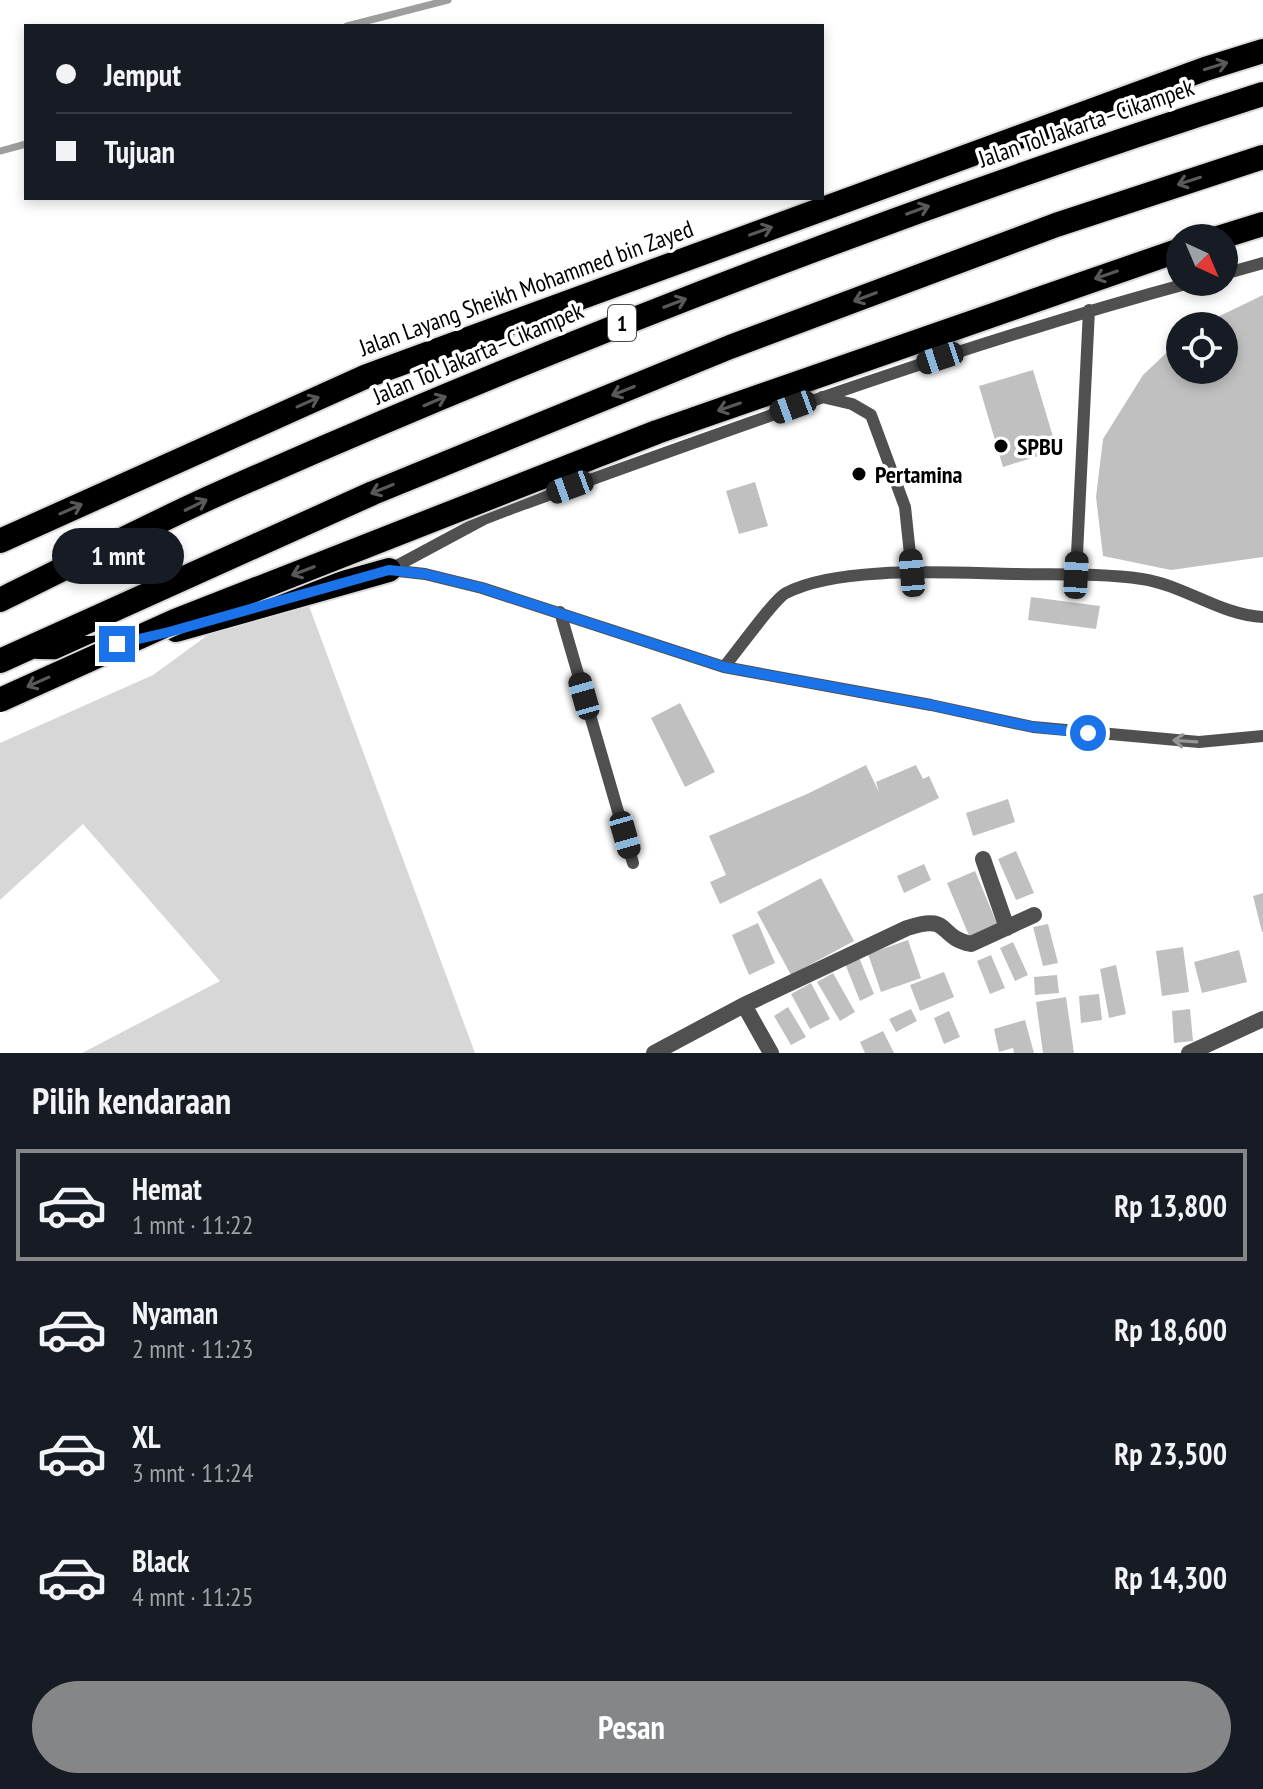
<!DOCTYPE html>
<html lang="id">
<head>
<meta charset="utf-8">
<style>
  :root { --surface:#171b24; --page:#242831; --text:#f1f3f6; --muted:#9ea1a6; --line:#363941; --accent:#858687 }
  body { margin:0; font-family:"PT Sans Narrow",sans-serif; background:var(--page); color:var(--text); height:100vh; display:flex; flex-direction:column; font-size:30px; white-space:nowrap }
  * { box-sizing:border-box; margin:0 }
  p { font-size:26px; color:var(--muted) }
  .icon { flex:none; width:44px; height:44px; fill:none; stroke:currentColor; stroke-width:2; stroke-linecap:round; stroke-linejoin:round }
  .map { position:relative; height:1053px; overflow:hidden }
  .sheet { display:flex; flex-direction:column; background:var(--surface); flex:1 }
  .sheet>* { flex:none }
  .guide { position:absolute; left:24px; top:24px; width:800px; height:176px; border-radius:0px; box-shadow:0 4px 12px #0003; display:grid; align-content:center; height:176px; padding:0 32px; background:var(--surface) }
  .needle { width:52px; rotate:136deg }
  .fabs { position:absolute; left:1166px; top:224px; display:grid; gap:16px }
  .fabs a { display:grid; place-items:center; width:72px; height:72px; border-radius:50%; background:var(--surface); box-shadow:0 4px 12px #0003; font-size:40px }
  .end { position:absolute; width:36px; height:36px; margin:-18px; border:10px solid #1a73e8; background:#fff; box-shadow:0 0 0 4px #fff }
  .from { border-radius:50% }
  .bubble { position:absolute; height:56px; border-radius:28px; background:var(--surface); box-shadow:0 4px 12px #0003; font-size:26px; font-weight:800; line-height:56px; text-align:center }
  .car { position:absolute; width:24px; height:48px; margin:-24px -12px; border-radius:10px; box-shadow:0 0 6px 2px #0007; background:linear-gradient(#222 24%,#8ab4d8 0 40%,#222 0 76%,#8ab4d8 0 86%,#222 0) }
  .guide b { display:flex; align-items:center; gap:28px; height:76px; font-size:30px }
  .guide b+b { border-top:2px solid var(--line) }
  .guide i { width:20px; height:20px; background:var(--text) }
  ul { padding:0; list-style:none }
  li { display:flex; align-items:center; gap:24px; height:112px; margin:0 16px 12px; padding:0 16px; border:4px solid transparent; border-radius:0px }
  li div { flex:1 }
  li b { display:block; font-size:30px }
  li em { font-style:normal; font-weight:800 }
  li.active { border-color:var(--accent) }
  li>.icon { width:72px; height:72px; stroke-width:1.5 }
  h2 { padding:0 32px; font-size:36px; line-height:96px }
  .primary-button { display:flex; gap:16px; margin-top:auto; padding:16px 32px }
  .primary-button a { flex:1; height:92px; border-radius:48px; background:var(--accent); color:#fff; font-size:32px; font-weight:800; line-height:92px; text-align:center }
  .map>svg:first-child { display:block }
  .green { fill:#d7d7d7 }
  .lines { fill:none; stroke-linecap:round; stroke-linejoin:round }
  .stream { stroke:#9e9e9e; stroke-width:7 }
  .building { fill:#c0c0c0 }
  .highway-casing { stroke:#dbdbdb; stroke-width:28 }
  .lane { stroke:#505050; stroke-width:12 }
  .street { stroke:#505050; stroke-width:16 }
  .highway { stroke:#000; stroke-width:24 }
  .highway-bridge-casing { stroke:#dbdbdb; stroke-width:28; stroke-linecap:butt }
  .highway-bridge { stroke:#000; stroke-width:24 }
  .oneway { stroke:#595959 }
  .oneway2 { stroke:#969696 }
  .route { stroke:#1a73e8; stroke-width:10 }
  .poi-dot { fill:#000; stroke:#fff; stroke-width:3 }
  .labels { text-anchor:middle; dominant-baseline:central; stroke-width:7; stroke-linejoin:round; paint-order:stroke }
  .shield { fill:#fff; stroke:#4c4c4c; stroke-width:2 }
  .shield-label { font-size:22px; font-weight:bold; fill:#000 }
  .street-label { font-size:24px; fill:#000; stroke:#fff }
  .poi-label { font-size:24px; font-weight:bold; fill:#000; stroke:#fff; text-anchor:start }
</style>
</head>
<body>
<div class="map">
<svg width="1263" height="1053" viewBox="0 0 1263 1053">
  <rect width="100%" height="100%" fill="#fff"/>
  <path class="green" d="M296 571 475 1053H82L220 981 83 824 0 900V743L153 675Z"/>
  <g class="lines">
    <path class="stream" d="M347 26 448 0
      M0 151 26 144"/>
  </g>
  <path class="building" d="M1263 295V557L1171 570 1103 556 1096 497 1103 439 1143 375 1180 340V370H1224V326H1199Z
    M1033 370 1057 450 1003 467 979 386Z
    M755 482 768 526 739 534 726 491Z
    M1031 597 1100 606 1096 629 1028 620Z
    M680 703 715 772 685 787 651 718Z
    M866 765 879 792 876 782 916 765 923 779 929 776 939 798 720 904 710 882 726 875 709 836 807 794Z
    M1008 799 1015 822 973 836 966 813Z
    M1016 851 1034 893 1016 900 998 859Z
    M924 864 931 880 904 893 897 876Z
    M975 871 998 926 970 938 947 883Z
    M821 878 854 941 791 975 757 912Z
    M1263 893V932H1262L1253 896Z
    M758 923 775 963 749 975 732 935Z
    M1048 924 1058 963 1043 966 1033 927Z
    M908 940 921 978 881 992 868 954Z
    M1013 942 1028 975 1015 981 1000 948Z
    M1183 947 1189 992 1162 996 1156 951Z
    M1239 950 1247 982 1202 993 1194 962Z
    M858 955 874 994 860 1001 844 961Z
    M991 955 1005 988 990 994 977 961Z
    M1116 965 1126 1014 1109 1018 1100 969Z
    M944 972 954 997 920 1011 910 985Z
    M833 973 855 1012 840 1021 817 982Z
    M1057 975 1059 993 1035 995 1034 977Z
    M811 983 830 1019 810 1029 791 994Z
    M1099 994 1102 1020 1081 1023 1079 996Z
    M1066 997 1074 1053H1043L1036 1002Z
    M788 1007 806 1037 791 1045 774 1016Z
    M911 1009 917 1021 896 1032 889 1019Z
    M1190 1009 1193 1041 1174 1043 1172 1011Z
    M949 1011 960 1037 944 1044 934 1018Z
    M1025 1020 1034 1053H1014L1013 1048 999 1052 994 1029Z
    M883 1031 894 1053H865L860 1042Z"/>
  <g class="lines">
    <defs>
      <path id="highway" d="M1218 238 1263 224
        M0 541 367 376 1205 69 1263 51
        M0 600C70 566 139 530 209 498 553 345 904 209 1263 94
        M176 630 389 570
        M38 647 92 648 116 644
        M0 661 373 493 730 347 1056 225 1263 157"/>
    </defs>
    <use href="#highway" class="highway-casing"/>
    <path class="lane" d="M1224 274 1263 263
      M822 397 852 404 871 415 905 507 912 573
      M389 570 425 574 482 588 724 667 931 705 1033 727 1199 742 1263 736
      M389 570 484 519 515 507C739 426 963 344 1193 282
      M1076 575 1089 310
      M560 612 633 863
      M724 667C736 653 774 599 786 593 839 565 953 573 1014 574 1056 575 1100 573 1142 579 1184 585 1220 615 1263 617"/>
    <path class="street" d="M983 859 1007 928
      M744 1005 771 1053
      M654 1053 744 1005 907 928C953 913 936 937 971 944L1034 915
      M1189 1053 1263 1019"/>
    <use href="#highway" class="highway"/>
    <defs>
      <path id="highway-bridge" d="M0 700 175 621 657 432 1180 250"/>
    </defs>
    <use href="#highway-bridge" class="highway-bridge-casing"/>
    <use href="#highway-bridge" class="highway-bridge"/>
  </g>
  <defs><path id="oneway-shaft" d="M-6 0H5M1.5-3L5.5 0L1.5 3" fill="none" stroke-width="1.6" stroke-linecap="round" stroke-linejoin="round" transform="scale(2)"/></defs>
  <g class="oneway">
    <use href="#oneway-shaft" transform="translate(1216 66) rotate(-17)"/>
    <use href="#oneway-shaft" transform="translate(1189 181) rotate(162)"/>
    <use href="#oneway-shaft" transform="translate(918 210) rotate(-20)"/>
    <use href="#oneway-shaft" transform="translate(761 231) rotate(-20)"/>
    <use href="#oneway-shaft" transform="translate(1106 275) rotate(161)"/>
    <use href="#oneway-shaft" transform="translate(865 297) rotate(159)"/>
    <use href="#oneway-shaft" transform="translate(675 303) rotate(-21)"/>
    <use href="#oneway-shaft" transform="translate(623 391) rotate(158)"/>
    <use href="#oneway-shaft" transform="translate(435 401) rotate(-23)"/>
    <use href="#oneway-shaft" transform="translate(308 402) rotate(-24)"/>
    <use href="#oneway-shaft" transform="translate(729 407) rotate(161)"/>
    <use href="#oneway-shaft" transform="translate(382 489) rotate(158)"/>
    <use href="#oneway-shaft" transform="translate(196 505) rotate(-26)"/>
    <use href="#oneway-shaft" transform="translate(71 509) rotate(-24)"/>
    <use href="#oneway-shaft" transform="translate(303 571) rotate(159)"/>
    <use href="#oneway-shaft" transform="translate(38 682) rotate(156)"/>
  </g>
  <use class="oneway2" href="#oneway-shaft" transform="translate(1185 741) rotate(-176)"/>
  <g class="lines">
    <path class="route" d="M117 644 169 632 389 570 425 574 482 588 724 667 931 705 1033 727 1088 733"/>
  </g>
  <g class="poi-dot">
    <circle cx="1001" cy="446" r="8"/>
    <circle cx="859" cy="474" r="8"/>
  </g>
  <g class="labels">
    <rect class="shield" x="608" y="305" width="28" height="36" rx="6"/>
    <g class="shield-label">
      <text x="622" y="323">1</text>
    </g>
    <g class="street-label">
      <text transform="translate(1086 123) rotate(-19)">Jalan Tol Jakarta–Cikampek</text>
      <text transform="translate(526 288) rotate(-20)">Jalan Layang Sheikh Mohammed bin Zayed</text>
      <text transform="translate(478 353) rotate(-23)">Jalan Tol Jakarta–Cikampek</text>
    </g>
    <g class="poi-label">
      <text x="1017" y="446">SPBU</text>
      <text x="875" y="474">Pertamina</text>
    </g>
  </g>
</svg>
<div class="fabs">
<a><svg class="needle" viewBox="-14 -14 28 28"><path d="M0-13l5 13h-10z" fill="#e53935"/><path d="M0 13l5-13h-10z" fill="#9ea1a6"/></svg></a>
<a><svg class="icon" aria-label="locate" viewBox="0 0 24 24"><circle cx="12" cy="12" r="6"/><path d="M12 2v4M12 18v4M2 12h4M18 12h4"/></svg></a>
</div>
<i class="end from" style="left:1088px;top:733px"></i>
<i class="end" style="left:117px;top:644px"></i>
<div class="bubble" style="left:52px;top:528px;width:132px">1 mnt</div>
<i class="car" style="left:940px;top:358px;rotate:252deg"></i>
<i class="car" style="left:793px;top:407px;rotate:250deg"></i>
<i class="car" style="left:570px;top:487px;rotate:250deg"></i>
<i class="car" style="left:912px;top:573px;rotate:355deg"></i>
<i class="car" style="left:1076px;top:575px;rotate:3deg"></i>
<i class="car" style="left:584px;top:696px;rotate:344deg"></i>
<i class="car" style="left:625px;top:835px;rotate:164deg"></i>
<div class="guide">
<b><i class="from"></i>Jemput</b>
<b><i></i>Tujuan</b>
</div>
</div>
<section class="sheet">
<h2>Pilih kendaraan</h2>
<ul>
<li class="active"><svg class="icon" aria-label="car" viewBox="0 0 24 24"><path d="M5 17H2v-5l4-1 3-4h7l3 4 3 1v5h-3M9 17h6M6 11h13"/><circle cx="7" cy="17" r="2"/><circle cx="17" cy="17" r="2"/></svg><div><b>Hemat</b><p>1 mnt · 11:22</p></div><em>Rp 13,800</em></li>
<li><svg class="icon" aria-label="car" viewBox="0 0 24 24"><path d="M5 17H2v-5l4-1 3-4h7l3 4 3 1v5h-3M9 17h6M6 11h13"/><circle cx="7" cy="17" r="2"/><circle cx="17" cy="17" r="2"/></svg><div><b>Nyaman</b><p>2 mnt · 11:23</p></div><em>Rp 18,600</em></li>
<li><svg class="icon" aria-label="car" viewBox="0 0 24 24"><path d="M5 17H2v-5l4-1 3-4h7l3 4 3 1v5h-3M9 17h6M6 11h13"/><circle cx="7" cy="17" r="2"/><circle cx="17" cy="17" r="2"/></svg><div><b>XL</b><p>3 mnt · 11:24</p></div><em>Rp 23,500</em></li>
<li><svg class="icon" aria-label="car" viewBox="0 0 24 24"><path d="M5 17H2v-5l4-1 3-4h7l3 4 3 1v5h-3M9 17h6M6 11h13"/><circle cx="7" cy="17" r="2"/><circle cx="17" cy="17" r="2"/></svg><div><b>Black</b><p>4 mnt · 11:25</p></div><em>Rp 14,300</em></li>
</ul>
<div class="primary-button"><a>Pesan</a></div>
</section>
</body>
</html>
